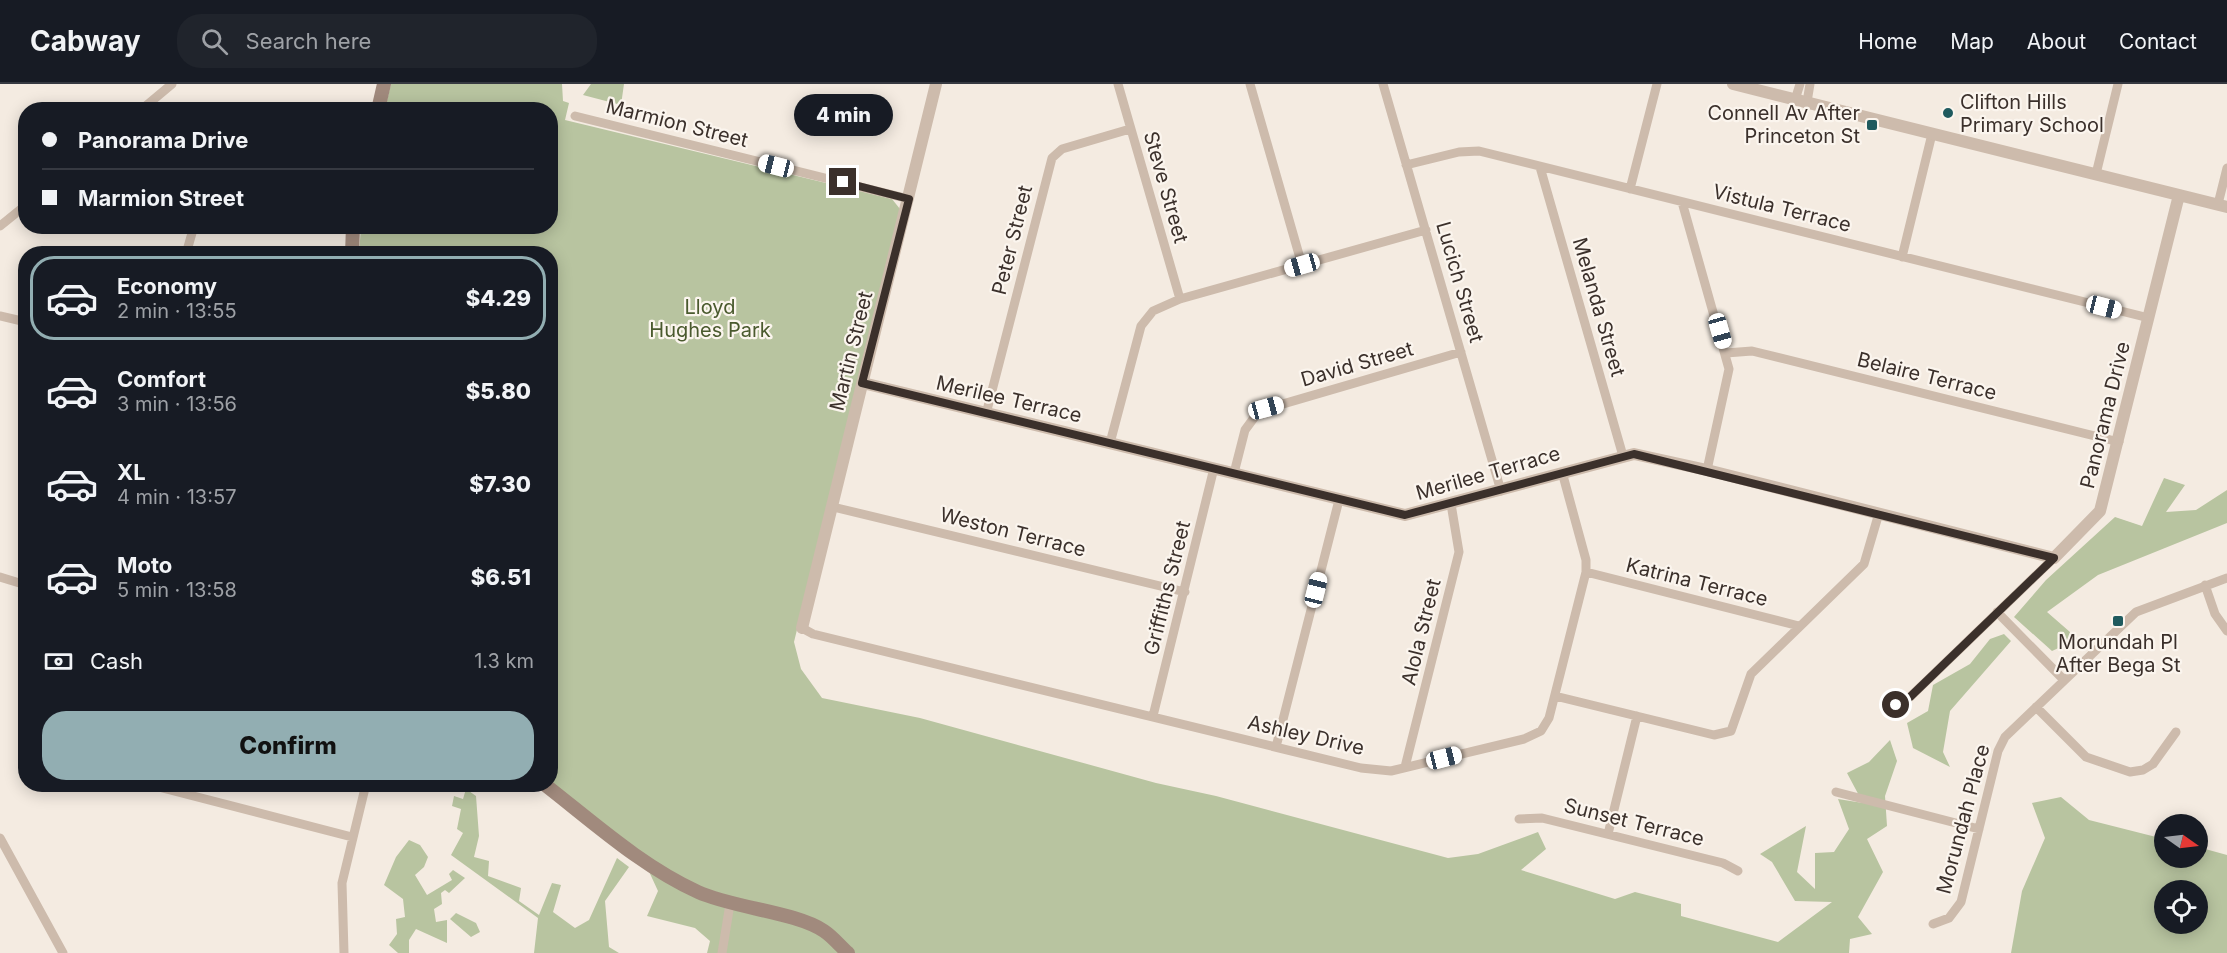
<!DOCTYPE html>
<html lang="en">
<head>
<meta charset="utf-8">
<style>
  :root { --surface:#171b24; --page:#20242c; --text:#f1f3f6; --muted:#9ea1a6; --line:#363941; --accent:#92aeb2 }
  body { margin:0; font-family:Inter,sans-serif; background:var(--page); color:var(--text); height:100vh; display:flex; flex-direction:column; font-size:22px; white-space:nowrap }
  * { box-sizing:border-box; margin:0 }
  p { font-size:20px; color:var(--muted) }
  .icon { flex:none; width:33px; height:33px; fill:none; stroke:currentColor; stroke-width:2; stroke-linecap:round; stroke-linejoin:round }
  .map { position:relative; flex:1; overflow:hidden }
  .panel { position:absolute; left:18px; top:162px; width:540px; height:546px; display:flex; flex-direction:column; background:var(--surface); border-radius:24px; box-shadow:0 3px 15px #0003 }
  .panel>* { flex:none }
  .banner { position:absolute; left:18px; top:18px; width:540px; height:132px; border-radius:24px; box-shadow:0 3px 15px #0003; display:grid; align-content:center; height:132px; padding:0 24px; background:var(--surface) }
  .needle { width:39px; rotate:104deg }
  .tools { position:absolute; left:2154px; top:730px; display:grid; gap:12px }
  .tools a { display:grid; place-items:center; width:54px; height:54px; border-radius:50%; background:var(--surface); box-shadow:0 3px 15px #0003; font-size:30px }
  .end { position:absolute; width:27px; height:27px; margin:-14px; border:8px solid #3b302b; background:#fff; box-shadow:0 0 0 3px #fff }
  .from { border-radius:50% }
  .bubble { position:absolute; height:42px; border-radius:21px; background:var(--surface); box-shadow:0 3px 15px #0003; font-size:20px; font-weight:800; line-height:42px; text-align:center }
  .car { position:absolute; width:18px; height:36px; margin:-18px -9px; border-radius:8px; box-shadow:0 0 4px 2px #0007; background:linear-gradient(#fff 24%,#345 0 40%,#fff 0 76%,#345 0 86%,#fff 0) }
  .banner b { display:flex; align-items:center; gap:21px; height:57px; font-size:22px }
  .banner b+b { border-top:2px solid var(--line) }
  .banner i { width:15px; height:15px; background:var(--text) }
  ul { padding:10px 0 0; list-style:none }
  li { display:flex; align-items:center; gap:18px; height:84px; margin:0 12px 9px; padding:0 12px; border:3px solid transparent; border-radius:24px }
  li div { flex:1 }
  li b { display:block; font-size:22px }
  li em { font-style:normal; font-weight:800 }
  li.active { border-color:var(--accent) }
  li>.icon { width:54px; height:54px; stroke-width:1.5 }
  .pay { display:flex; align-items:center; gap:15px; height:66px; padding:0 24px; font-size:22px }
  .pay p { margin-inline-start:auto }
  .cta { display:flex; gap:12px; margin-top:auto; padding:12px 24px }
  .cta a { flex:1; height:69px; border-radius:24px; background:var(--accent); color:#111; font-size:24px; font-weight:800; line-height:69px; text-align:center }
  header { display:flex; align-items:center; gap:36px; box-sizing:border-box; height:84px; padding:0 30px; background:var(--surface); border-bottom:2px solid var(--line) }
  header strong { font-size:28px }
  nav { display:flex; gap:33px; margin-inline-start:auto; font-size:21px }
  .search { width:420px; height:54px; background:var(--page); display:flex; align-items:center; gap:15px; box-sizing:border-box; padding:0 21px; border-radius:24px; color:var(--muted); font-size:22px }
  .map>svg:first-child { display:block }
  .green { fill:#b8c4a0; fill-rule:evenodd }
  .lines { fill:none; stroke-linecap:round; stroke-linejoin:round }
  .minor { stroke:#cdbbac; stroke-width:9 }
  .tertiary { stroke:#cdbbac; stroke-width:12 }
  .secondary { stroke:#a18a7d; stroke-width:14 }
  .route { stroke:#3b302b; stroke-width:8 }
  .poi-dot { fill:#1f5a5e; stroke:#fbf5ee; stroke-width:2 }
  .labels { text-anchor:middle; dominant-baseline:central; stroke-width:4.5; stroke-linejoin:round; paint-order:stroke }
  .poi-label { font-size:20px; fill:#3b302b; stroke:#fbf5ee; text-anchor:start }
  .street-label { font-size:20px; fill:#3b302b; stroke:#fbf5ee }
  .park-label { font-size:20px; fill:#4a5a2e; stroke:#fbf5ee }
</style>
</head>
<body>
<header>
<strong>Cabway</strong>
<div class="search"><svg class="icon" aria-label="search" viewBox="0 0 24 24"><circle cx="10" cy="10" r="6"/><path d="M15 15l6 6"/></svg>Search here</div>
<nav><a>Home</a><a>Map</a><a>About</a><a>Contact</a></nav>
</header>
<div class="map">
<svg width="2227" height="869" viewBox="0 0 2227 869">
  <rect width="100%" height="100%" fill="#f4ebe1"/>
  <path class="green" d="M391 0H562L563 17 569 19 565 36 892 115 900 125 794 558 801 585 822 614 920 634 1156 699 1216 712 1448 774 1478 770 1538 748 1546 765 1521 786 1615 815 1635 808 1681 820V832L1778 858 1832 818 1795 817 1772 778 1760 770 1806 742 1797 788 1815 805V769L1834 768 1849 745 1838 715 1863 719 1847 689 1869 678 1890 656 1897 677 1885 712 1887 742 1867 755 1883 788 1858 833 1872 850 1850 855 1849 869H707L710 857 695 844 647 832 658 807 640 768 550 700V170H359L361 143 550 142V26L385 25Z
    M591 0H624L621 21 583 11Z
    M2164 394 2185 401 2166 428 2196 426 2227 406V439L2098 491 2047 528 2078 555 2052 567 2014 533 2046 496 2115 433 2142 442Z
    M2004 550 2011 557 1950 627 1943 668 1950 683 1913 664 1907 639 1928 627 1933 601 1970 580 1990 555Z
    M466 705 476 712 479 752 474 773 489 777 488 792 521 804 519 817 539 831 552 799 561 801 553 828 575 844 589 836 617 774 629 783 605 817 609 863 619 869H534L538 834 451 771 463 749 457 745 461 725 452 722 454 712 463 715Z
    M2061 713 2089 736 2164 755V774H2198V763L2227 771V869H2011L2022 807 2045 754 2032 719ZM2164 807H2198V840H2164Z
    M409 756 420 761 428 773 424 783 415 791 427 811 452 796 449 790 453 786 465 794 449 809 445 806 441 809 442 820 434 825 436 838 447 836V859L416 845 409 856V869H398L389 861 397 850 396 835 405 833 403 815 384 801 396 773Z
    M456 829 476 839 480 848 471 853 450 835Z"/>
  <g class="lines">
    <path class="minor" d="M1118 0 1180 215
      M1250 0 1302 181
      M1383 0 1501 407
      M1795 16 1800 0
      M1807 18 1810 0
      M141 26 172 0
      M575 32 909 115
      M1406 81 1459 68 1479 67 2149 234
      M1540 83 1623 372
      M2096 90 2118 0
      M1630 105 1657 0
      M1682 118 1729 285 1707 386
      M2218 120 2227 84
      M0 142 26 121
      M186 170 194 142
      M1902 173 1932 50
      M0 232 26 238
      M1726 269 1752 267 2119 358
      M986 330 1052 74 1062 65 1130 45
      M1110 359 1141 242 1153 227 1180 215 1426 146
      M1234 389 1245 346 1259 327 1461 268
      M833 423 1185 508
      M1586 488 1799 542
      M0 493 26 501
      M2205 501 2215 530 2227 547
      M1997 528 2063 595
      M802 544 813 550 1361 684 1391 687 1524 655 1541 647 1549 634 1586 488V476L1562 388
      M1555 612 1714 651 1731 647 1751 590 1864 480 1879 429
      M1896 621 1910 613 2054 474
      M2036 623 2086 673 2130 688 2143 686 2153 680 2176 648
      M1153 632 1214 384
      M1276 663 1339 416
      M1405 683 1459 468 1451 420
      M147 700 352 753
      M1836 708 1979 745
      M1519 735 1542 734 1723 779 1738 787
      M1608 750 1637 632
      M0 754 63 869
      M1933 840 1949 834 1961 818 1998 667 2005 653 2136 528 2227 494
      M344 869 342 799 366 700
      M722 869 730 820"/>
    <path class="tertiary" d="M1733 0 2227 123
      M863 299 1405 431 1634 370 1707 386 2054 474 2100 427 2179 111
      M802 544 936 0"/>
    <path class="secondary" d="M378 26 384 0
      M352 170 353 142
      M544 700C593 738 641 782 698 808 733 824 796 828 824 847 833 853 840 862 848 869"/>
  </g>
  <g class="lines">
    <path class="route" d="M843 98 909 115 862 299 1405 431 1634 370 2054 474 1910 613 1896 621"/>
  </g>
  <g class="poi-dot">
    <circle cx="1948" cy="29" r="6"/>
    <rect x="1866" y="35" width="12" height="12" rx="3"/>
    <rect x="2112" y="531" width="12" height="12" rx="3"/>
  </g>
  <g class="labels">
    <g class="poi-label">
      <text x="1960" y="18">Clifton Hills<tspan x="1960" dy="23">Primary School</tspan></text>
      <text x="1860" y="29" text-anchor="end">Connell Av After<tspan x="1860" dy="23">Princeton St</tspan></text>
      <text x="2118" y="558" text-anchor="middle">Morundah Pl<tspan x="2118" dy="23">After Bega St</tspan></text>
    </g>
    <g class="street-label">
      <text transform="translate(677 39) rotate(14)">Marmion Street</text>
      <text transform="translate(1166 103) rotate(74)">Steve Street</text>
      <text transform="translate(1782 124) rotate(14)">Vistula Terrace</text>
      <text transform="translate(1012 156) rotate(-76)">Peter Street</text>
      <text transform="translate(1460 198) rotate(74)">Lucich Street</text>
      <text transform="translate(1599 223) rotate(74)">Melanda Street</text>
      <text transform="translate(851 267) rotate(-76)">Martin Street</text>
      <text transform="translate(1357 280) rotate(-16)">David Street</text>
      <text transform="translate(1927 292) rotate(14)">Belaire Terrace</text>
      <text transform="translate(1009 315) rotate(13)">Merilee Terrace</text>
      <text transform="translate(2105 331) rotate(-76)">Panorama Drive</text>
      <text transform="translate(1488 389) rotate(-16)">Merilee Terrace</text>
      <text transform="translate(1013 448) rotate(14)">Weston Terrace</text>
      <text transform="translate(1697 498) rotate(14)">Katrina Terrace</text>
      <text transform="translate(1167 504) rotate(-76)">Griffiths Street</text>
      <text transform="translate(1421 548) rotate(-76)">Alola Street</text>
      <text transform="translate(1306 651) rotate(13)">Ashley Drive</text>
      <text transform="translate(1963 735) rotate(-75)">Morundah Place</text>
      <text transform="translate(1634 738) rotate(14)">Sunset Terrace</text>
    </g>
    <g class="park-label">
      <text x="710" y="223">Lloyd<tspan x="710" dy="23">Hughes Park</tspan></text>
    </g>
  </g>
</svg>
<div class="tools">
<a><svg class="needle" viewBox="-14 -14 28 28"><path d="M0-13l5 13h-10z" fill="#e53935"/><path d="M0 13l5-13h-10z" fill="#9ea1a6"/></svg></a>
<a><svg class="icon" aria-label="locate" viewBox="0 0 24 24"><circle cx="12" cy="12" r="6"/><path d="M12 2v4M12 18v4M2 12h4M18 12h4"/></svg></a>
</div>
<i class="end from" style="left:1896px;top:621px"></i>
<i class="end" style="left:843px;top:98px"></i>
<div class="bubble" style="left:794px;top:10px;width:99px">4 min</div>
<i class="car" style="left:776px;top:82px;rotate:284deg"></i>
<i class="car" style="left:1302px;top:181px;rotate:254deg"></i>
<i class="car" style="left:2104px;top:223px;rotate:104deg"></i>
<i class="car" style="left:1720px;top:247px;rotate:164deg"></i>
<i class="car" style="left:1266px;top:324px;rotate:75deg"></i>
<i class="car" style="left:1316px;top:506px;rotate:14deg"></i>
<i class="car" style="left:1444px;top:674px;rotate:76deg"></i>
<div class="banner">
<b><i class="from"></i>Panorama Drive</b>
<b><i></i>Marmion Street</b>
</div>
<section class="panel">
<ul>
<li class="active"><svg class="icon" aria-label="car" viewBox="0 0 24 24"><path d="M5 17H2v-5l4-1 3-4h7l3 4 3 1v5h-3M9 17h6M6 11h13"/><circle cx="7" cy="17" r="2"/><circle cx="17" cy="17" r="2"/></svg><div><b>Economy</b><p>2 min · 13:55</p></div><em>$4.29</em></li>
<li><svg class="icon" aria-label="car" viewBox="0 0 24 24"><path d="M5 17H2v-5l4-1 3-4h7l3 4 3 1v5h-3M9 17h6M6 11h13"/><circle cx="7" cy="17" r="2"/><circle cx="17" cy="17" r="2"/></svg><div><b>Comfort</b><p>3 min · 13:56</p></div><em>$5.80</em></li>
<li><svg class="icon" aria-label="car" viewBox="0 0 24 24"><path d="M5 17H2v-5l4-1 3-4h7l3 4 3 1v5h-3M9 17h6M6 11h13"/><circle cx="7" cy="17" r="2"/><circle cx="17" cy="17" r="2"/></svg><div><b>XL</b><p>4 min · 13:57</p></div><em>$7.30</em></li>
<li><svg class="icon" aria-label="car" viewBox="0 0 24 24"><path d="M5 17H2v-5l4-1 3-4h7l3 4 3 1v5h-3M9 17h6M6 11h13"/><circle cx="7" cy="17" r="2"/><circle cx="17" cy="17" r="2"/></svg><div><b>Moto</b><p>5 min · 13:58</p></div><em>$6.51</em></li>
</ul>
<div class="pay"><svg class="icon" aria-label="cash" viewBox="0 0 24 24"><path d="M3 7h18v10H3z"/><circle cx="12" cy="12" r="2"/></svg>Cash<p>1.3 km</p></div>
<div class="cta"><a>Confirm</a></div>
</section>
</div>
</body>
</html>
